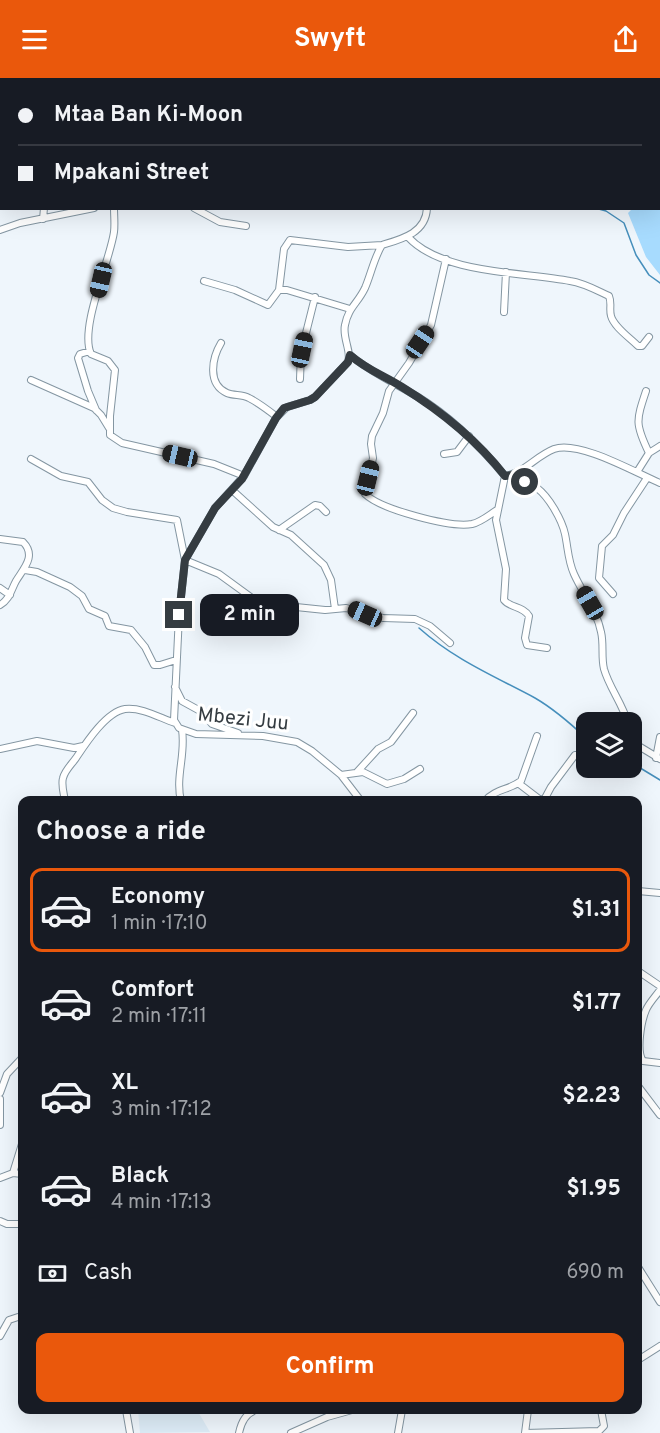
<!DOCTYPE html>
<html lang="en">
<head>
<meta charset="utf-8">
<style>
  :root { --surface:#171b24; --page:#242831; --text:#f1f3f6; --muted:#9ea1a6; --line:#363941; --accent:#ea580c }
  body { margin:0; font-family:Overpass,sans-serif; background:var(--page); color:var(--text); height:100vh; display:flex; flex-direction:column; font-size:22px; white-space:nowrap }
  * { box-sizing:border-box; margin:0 }
  p { font-size:20px; color:var(--muted) }
  .icon { flex:none; width:33px; height:33px; fill:none; stroke:currentColor; stroke-width:2; stroke-linecap:round; stroke-linejoin:round }
  .map { position:relative; flex:1; overflow:hidden }
  .details { position:absolute; left:18px; top:718px; width:624px; height:618px; display:flex; flex-direction:column; background:var(--surface); border-radius:12px; box-shadow:0 6px 24px #0002 }
  .details>* { flex:none }
  .top-card { position:absolute; left:0px; top:0px; width:660px; height:132px; box-shadow:0 6px 24px #0002; display:grid; align-content:center; height:132px; padding:0 18px; background:var(--surface) }
  .fabs { position:absolute; left:576px; top:634px; display:grid; gap:12px }
  .fabs a { display:grid; place-items:center; width:66px; height:66px; border-radius:12px; background:var(--surface); box-shadow:0 6px 24px #0002; font-size:30px }
  .end { position:absolute; width:27px; height:27px; margin:-14px; border:8px solid #353c41; background:#fff; box-shadow:0 0 0 3px #fff }
  .from { border-radius:50% }
  .bubble { position:absolute; height:42px; border-radius:12px; background:var(--surface); box-shadow:0 6px 24px #0002; font-size:20px; font-weight:700; line-height:42px; text-align:center }
  .car { position:absolute; width:18px; height:36px; margin:-18px -9px; border-radius:8px; box-shadow:0 0 4px 2px #0007; background:linear-gradient(#222 24%,#8ab4d8 0 40%,#222 0 76%,#8ab4d8 0 86%,#222 0) }
  .top-card b { display:flex; align-items:center; gap:21px; height:57px; font-size:22px }
  .top-card b+b { border-top:2px solid var(--line) }
  .top-card i { width:15px; height:15px; background:var(--text) }
  ul { padding:0; list-style:none }
  li { display:flex; align-items:center; gap:18px; height:84px; margin:0 12px 9px; padding:0 6px; border:3px solid transparent; border-radius:12px }
  li div { flex:1 }
  li b { display:block; font-size:22px }
  li em { font-style:normal; font-weight:700 }
  li.on { border-color:var(--accent) }
  li>.icon { width:54px; height:54px; stroke-width:1.5 }
  h2 { padding:0 18px; font-size:27px; line-height:72px }
  .pay { display:flex; align-items:center; gap:15px; height:66px; padding:0 18px; font-size:22px }
  .pay p { margin-inline-start:auto }
  .cta { display:flex; gap:12px; margin-top:auto; padding:12px 18px }
  .cta a { flex:1; height:69px; border-radius:12px; background:var(--accent); color:#fff; font-size:24px; font-weight:700; line-height:69px; text-align:center }
  header { display:flex; justify-content:space-between; align-items:center; height:78px; padding:0 18px; background:var(--accent); color:#fff; font-size:27px; font-weight:700 }
  .map>svg:first-child { display:block }
  .built { fill:#ddecf7 }
  .green { fill:#a7dbfe }
  .lines { fill:none; stroke-linecap:round; stroke-linejoin:round }
  .stream { stroke:#468fbc; stroke-width:1.5 }
  .minor-casing { stroke:#8496a2; stroke-width:8 }
  .minor { stroke:#fff; stroke-width:6 }
  .route { stroke:#353c41; stroke-width:8 }
  .labels { text-anchor:middle; dominant-baseline:central; stroke-width:6; stroke-linejoin:round; paint-order:stroke }
  .street-label { font-size:20px; fill:#353c41; stroke:#fff }
</style>
</head>
<body>
<header><svg class="icon" aria-label="menu" viewBox="0 0 24 24"><path d="M4 6h16M4 12h16M4 18h16"/></svg>Swyft<svg class="icon" aria-label="share" viewBox="0 0 24 24"><path d="M12 15V3M7 8l5-5 5 5M5 13v7h14v-7"/></svg></header>
<div class="map">
<svg width="660" height="1355" viewBox="0 0 660 1355">
  <rect width="100%" height="100%" fill="#eff6fc"/>
  <path class="built" d="M138 1332H197L210 1354 140 1355Z"/>
  <path class="green" d="M660 104V197L646 179 628 135 632 131 658 130Z"/>
  <g class="lines">
    <path class="stream" d="M595 130 606 133 624 145 636 177 649 197 660 205
      M419 550C455 582 494 598 535 620 554 631 570 645 586 660
      M632 685 660 702"/>
    <defs>
      <path id="minor" d="M196 0V2
        M373 0 374 2
        M87 2V0
        M528 2 531 0
        M0 15H2
        M658 82 660 80
        M114 130C114 138 115 146 114 154 110 183 79 250 91 276L108 283 115 292 110 338V357L122 365 214 386 244 398
        M194 130 220 144 246 148
        M43 141 44 130
        M0 152 20 145 94 130
        M408 159C442 196 523 194 570 203 584 205 596 212 609 218 612 225 609 231 611 238 614 249 629 259 638 268H642L649 259
        M446 181 431 247 409 285 389 313 383 335 372 358 371 366 373 380 365 416C380 431 450 450 472 446 481 444 489 437 497 432
        M204 203 235 212 268 227 279 212H287L350 231
        M279 212 284 171 290 162 348 169 382 167
        M504 234 506 194
        M221 265C212 280 207 306 227 315 234 318 242 316 249 320 259 325 268 332 277 339
        M90 273 80 276 78 280 88 313 96 332
        M350 277C370 294 395 305 418 319 451 339 480 368 505 398 524 395 536 378 554 371 579 362 636 395 660 405
        M300 301 301 275 315 219
        M31 302 94 330 101 337 109 350
        M646 313C636 343 635 346 649 375
        M444 376 457 374 469 358
        M31 381 61 398 88 404 102 422 113 430 127 434 177 442 185 482
        M637 394 649 375 660 368
        M513 397C521 402 530 405 537 410 549 419 562 442 565 456 568 470 568 483 574 496 583 516 597 533 601 554 604 566 601 579 604 591 609 609 622 625 628 645
        M505 398 496 442 506 491 504 522C510 530 523 528 529 538L525 560 527 567 547 570
        M232 412 273 449 291 457 324 487 331 502 335 531
        M279 452 315 427 320 428 326 434
        M0 461 23 464C37 478 23 491 16 503 11 512 10 521 0 527
        M185 482 219 496 270 533H277L296 529 325 532 346 530 383 540 415 541 430 548 450 565
        M25 492 37 494 70 509 82 518 89 531 105 538 109 548 131 552 145 569 154 587H160L176 582
        M0 510 10 517
        M613 516 599 500 602 468 613 457 624 435 647 400
        M175 609 182 623 202 634 212 646 238 655
        M632 658 637 667 660 681
        M0 671 37 663 74 670 83 668
        M656 680 660 659
        M357 694 378 671 391 664 413 635
        M341 697 363 694 387 706 404 701 420 691
        M518 705 539 721 544 722 551 709 575 677 586 679
        M65 723C64 716 61 707 63 700 65 692 72 686 76 680 86 665 106 634 125 631 142 629 160 640 175 645
        M181 723C175 699 186 676 182 652
        M361 723 341 697 312 673 297 664 263 658 196 656 179 650 174 642 179 537 185 482 215 430 244 398 276 340 287 329 310 322 315 319 348 284C352 273 342 260 345 247 348 230 358 225 365 210 371 196 374 180 382 167 402 161 426 155 427 130
        M485 723C495 711 509 712 521 703L537 658
        M638 813 660 815
        M638 893 660 908
        M660 912C655 919 649 925 646 932 641 944 636 973 643 983L660 985
        M638 1008 660 1037
        M0 1015 7 996 22 980
        M0 1021V1047
        M13 1095 22 1066
        M0 1100 13 1095 22 1096
        M0 1143 7 1146H22
        M638 1189 660 1224
        M0 1258 9 1242 18 1239
        M638 1282 660 1268
        M126 1332 130 1355
        M239 1355C241 1345 246 1335 256 1332
        M291 1355 327 1339 352 1332
        M398 1355 402 1332
        M525 1355 599 1353 604 1348 601 1332
        M525 1355 528 1332"/>
    </defs>
    <use href="#minor" class="minor-casing"/>
    <use href="#minor" class="minor"/>
  </g>
  <g class="lines">
    <path class="route" d="M179 537 185 482 215 430 242 401 276 340 284 330 310 322 315 319 348 284 350 277C367 292 383 297 402 309 441 333 476 361 505 398L513 397 525 404"/>
  </g>
  <g class="labels">
    <g class="street-label">
      <text transform="translate(243 642) rotate(6)">Mbezi Juu</text>
    </g>
  </g>
</svg>
<div class="fabs">
<a><svg class="icon" aria-label="layers" viewBox="0 0 24 24"><path d="M12 4l9 5-9 5-9-5zM3 14l9 5 9-5"/></svg></a>
</div>
<i class="end from" style="left:525px;top:404px"></i>
<i class="end" style="left:179px;top:537px"></i>
<div class="bubble" style="left:200px;top:516px;width:99px">2 min</div>
<i class="car" style="left:101px;top:202px;rotate:193deg"></i>
<i class="car" style="left:420px;top:264px;rotate:34deg"></i>
<i class="car" style="left:302px;top:272px;rotate:12deg"></i>
<i class="car" style="left:180px;top:378px;rotate:283deg"></i>
<i class="car" style="left:368px;top:400px;rotate:14deg"></i>
<i class="car" style="left:590px;top:525px;rotate:330deg"></i>
<i class="car" style="left:365px;top:536px;rotate:294deg"></i>
<div class="top-card">
<b><i class="from"></i>Mtaa Ban Ki-Moon</b>
<b><i></i>Mpakani Street</b>
</div>
<section class="details">
<h2>Choose a ride</h2>
<ul>
<li class="on"><svg class="icon" aria-label="car" viewBox="0 0 24 24"><path d="M5 17H2v-5l4-1 3-4h7l3 4 3 1v5h-3M9 17h6M6 11h13"/><circle cx="7" cy="17" r="2"/><circle cx="17" cy="17" r="2"/></svg><div><b>Economy</b><p>1 min · 17:10</p></div><em>$1.31</em></li>
<li><svg class="icon" aria-label="car" viewBox="0 0 24 24"><path d="M5 17H2v-5l4-1 3-4h7l3 4 3 1v5h-3M9 17h6M6 11h13"/><circle cx="7" cy="17" r="2"/><circle cx="17" cy="17" r="2"/></svg><div><b>Comfort</b><p>2 min · 17:11</p></div><em>$1.77</em></li>
<li><svg class="icon" aria-label="car" viewBox="0 0 24 24"><path d="M5 17H2v-5l4-1 3-4h7l3 4 3 1v5h-3M9 17h6M6 11h13"/><circle cx="7" cy="17" r="2"/><circle cx="17" cy="17" r="2"/></svg><div><b>XL</b><p>3 min · 17:12</p></div><em>$2.23</em></li>
<li><svg class="icon" aria-label="car" viewBox="0 0 24 24"><path d="M5 17H2v-5l4-1 3-4h7l3 4 3 1v5h-3M9 17h6M6 11h13"/><circle cx="7" cy="17" r="2"/><circle cx="17" cy="17" r="2"/></svg><div><b>Black</b><p>4 min · 17:13</p></div><em>$1.95</em></li>
</ul>
<div class="pay"><svg class="icon" aria-label="cash" viewBox="0 0 24 24"><path d="M3 7h18v10H3z"/><circle cx="12" cy="12" r="2"/></svg>Cash<p>690 m</p></div>
<div class="cta"><a>Confirm</a></div>
</section>
</div>
</body>
</html>
